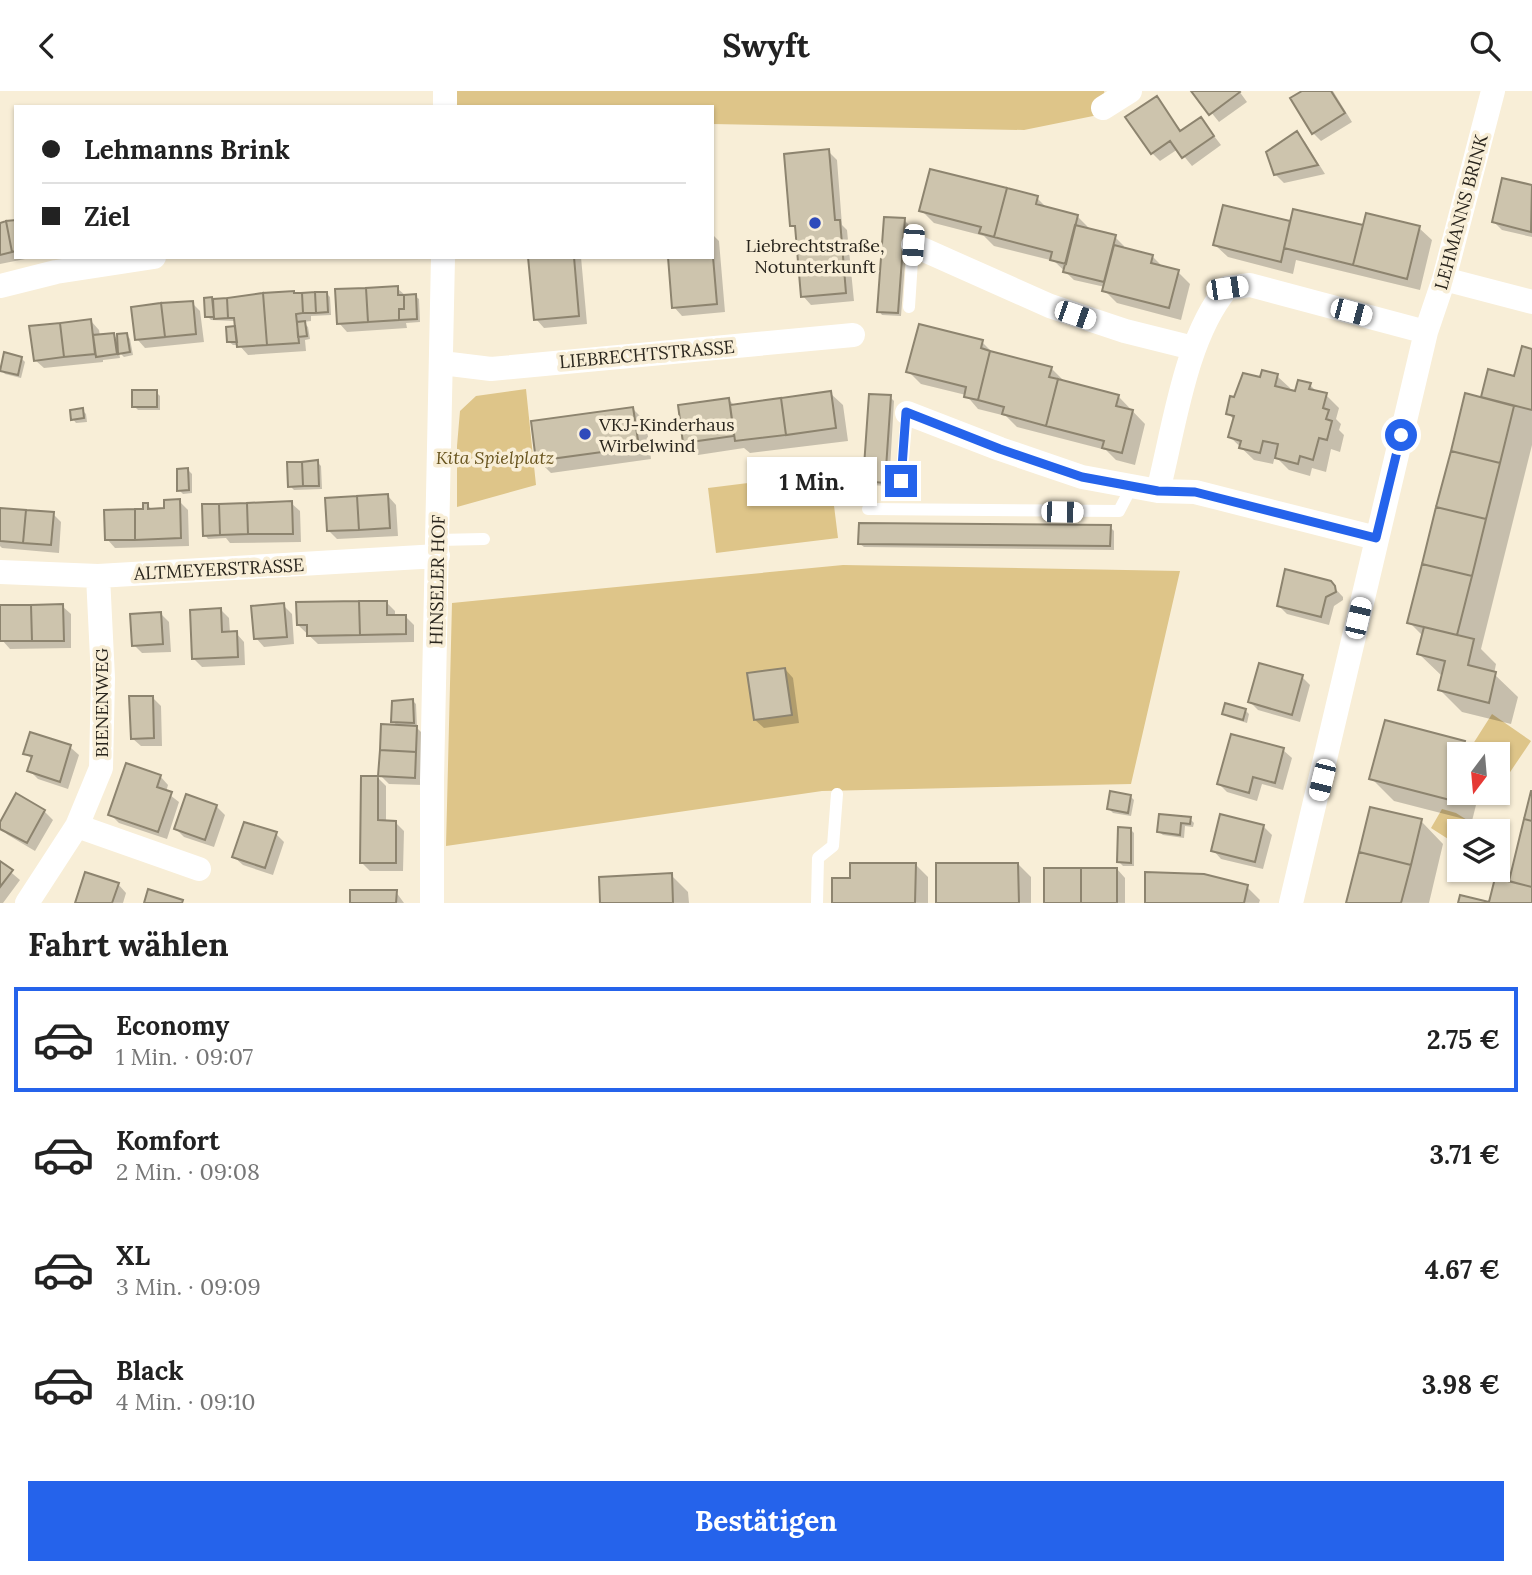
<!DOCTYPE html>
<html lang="de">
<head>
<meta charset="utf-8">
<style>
  :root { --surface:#fff; --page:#f6f6f6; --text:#222; --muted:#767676; --line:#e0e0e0; --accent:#2563eb }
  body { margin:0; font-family:Lora,serif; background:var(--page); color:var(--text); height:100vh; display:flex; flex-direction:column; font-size:26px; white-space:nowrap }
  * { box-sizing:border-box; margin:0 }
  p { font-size:23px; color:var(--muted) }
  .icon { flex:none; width:38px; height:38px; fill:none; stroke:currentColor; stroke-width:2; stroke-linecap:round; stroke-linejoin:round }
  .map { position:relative; height:812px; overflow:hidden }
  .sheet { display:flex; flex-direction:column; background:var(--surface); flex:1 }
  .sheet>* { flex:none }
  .guide { position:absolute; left:14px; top:14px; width:700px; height:154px; border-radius:0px; box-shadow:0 2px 5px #0004; display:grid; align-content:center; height:154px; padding:0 28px; background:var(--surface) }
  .needle { width:46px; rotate:196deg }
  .fabs { position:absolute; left:1447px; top:651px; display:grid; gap:14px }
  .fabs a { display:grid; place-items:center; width:63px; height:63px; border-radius:0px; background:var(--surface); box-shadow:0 2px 5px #0004; font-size:35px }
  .end { position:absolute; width:32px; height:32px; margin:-16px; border:9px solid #2563eb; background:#fff; box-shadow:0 0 0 4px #fff }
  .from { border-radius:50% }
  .bubble { position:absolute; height:49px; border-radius:0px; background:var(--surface); box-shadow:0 2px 5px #0004; font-size:23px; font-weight:800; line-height:49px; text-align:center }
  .car { position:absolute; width:21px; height:42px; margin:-21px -10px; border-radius:9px; box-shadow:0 0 5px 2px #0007; background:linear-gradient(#fff 24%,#345 0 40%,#fff 0 76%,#345 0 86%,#fff 0) }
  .guide b { display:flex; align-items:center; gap:24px; height:66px; font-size:26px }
  .guide b+b { border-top:2px solid var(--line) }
  .guide i { width:18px; height:18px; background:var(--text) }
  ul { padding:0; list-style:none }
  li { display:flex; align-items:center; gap:21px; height:105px; margin:0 14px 10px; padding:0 14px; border:4px solid transparent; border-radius:0px }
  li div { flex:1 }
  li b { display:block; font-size:26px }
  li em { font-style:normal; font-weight:800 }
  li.active { border-color:var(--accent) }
  li>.icon { width:63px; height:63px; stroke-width:1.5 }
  h2 { padding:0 28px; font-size:32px; line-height:84px }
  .action { display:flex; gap:14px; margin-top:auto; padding:14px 28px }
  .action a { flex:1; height:80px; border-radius:0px; background:var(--accent); color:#fff; font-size:28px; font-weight:800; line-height:80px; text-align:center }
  header { display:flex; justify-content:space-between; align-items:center; height:91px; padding:0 28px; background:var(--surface); font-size:32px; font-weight:800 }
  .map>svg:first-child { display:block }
  .green { fill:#dec589 }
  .shadow { fill:#0003 }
  .building { fill:#cdc4ad; stroke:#8d846f; stroke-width:2 }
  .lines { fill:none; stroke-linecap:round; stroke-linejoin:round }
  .service { stroke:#fff; stroke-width:12 }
  .minor { stroke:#fff; stroke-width:24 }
  .route { stroke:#2563eb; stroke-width:9 }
  .poi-dot { fill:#2f4bbb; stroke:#f8eed7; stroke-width:2.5 }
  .labels { text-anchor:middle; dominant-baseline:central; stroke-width:7; stroke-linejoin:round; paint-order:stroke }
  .street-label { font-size:18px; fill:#29251d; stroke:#f8eed7 }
  .poi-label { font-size:18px; fill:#29251d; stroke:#f8eed7 }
  .park-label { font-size:18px; font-style:italic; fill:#69551f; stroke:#f8eed7 }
</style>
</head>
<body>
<header><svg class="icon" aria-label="back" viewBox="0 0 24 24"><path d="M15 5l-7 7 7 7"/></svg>Swyft<svg class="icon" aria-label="search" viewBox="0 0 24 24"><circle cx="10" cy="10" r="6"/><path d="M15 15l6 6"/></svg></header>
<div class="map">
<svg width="1532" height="812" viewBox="0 0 1532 812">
  <rect width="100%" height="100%" fill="#f8eed7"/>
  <path class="green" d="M454 0H1104L1108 22 1024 39 712 33V16H454Z
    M526 298 536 394 457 416V355L460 320 476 305Z
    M830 382 838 447 716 462 708 397Z
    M843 474 1180 480 1131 693 822 700 446 755 452 512Z
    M1492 623 1531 650 1498 699V663H1479L1471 656Z
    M1442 718 1456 722 1475 734 1471 740H1460L1459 755 1431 737Z"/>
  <path class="shadow" d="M1194 0H1239L1247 11 1219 31Z
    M1306 0H1333L1352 31 1321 50 1313 42Z
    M1156 7 1182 41 1201 28 1221 54 1192 75 1178 58 1160 70 1152 62Z
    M1296 42 1305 51 1325 83 1284 92 1275 83Z
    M828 60 837 69 842 134 847 139 854 210 811 214 803 205 797 139 792 134Z
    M1504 89 1532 96V146L1502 139 1493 130Z
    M1037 107 1048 118 1077 125 1090 138 1115 146 1124 155 1123 158 1152 165 1164 177 1178 181 1190 193 1181 229 1117 212 1104 199 1105 196 1074 189 1054 170 994 155 984 145 934 132 921 119Z
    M1224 116 1292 132 1364 137H1419L1432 149 1420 199 1296 169 1293 183 1228 166 1215 154Z
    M904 129 908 133 901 225 882 224 879 220Z
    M712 130 714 145 719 150 725 221 682 225 674 216 712 166Z
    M16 131V166H35L0 173V134Z
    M530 166H581L587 233 544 237 536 228Z
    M397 197 406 205H415L419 208 420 231 406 232 407 237 347 241 339 232Z
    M326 202 330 206 331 224 311 225V230L303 231 308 236 310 248 305 249 306 260 248 264 239 254H233L229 251 237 237 234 230 211 229 207 225 212 208 214 210Z
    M192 212 200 220 204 251 145 257 137 248Z
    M91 230 99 239 100 245 113 244 119 249 127 244 130 248 133 264 124 266 119 261 120 267 103 269V271L44 277 35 269Z
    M982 251 994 263 1051 277 1064 290 1118 305 1145 333 1135 374 1116 369 1106 359 1017 336 1006 325 978 318 966 304 921 293 908 280Z
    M1532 260V354L1481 558 1496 573 1494 583 1518 606 1511 633 1462 621 1440 599 1443 586 1419 563 1423 545 1409 531 1482 309 1489 280 1516 287Z
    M21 267 25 271 21 287 5 283 1 279Z
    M1277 285 1290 297 1289 300 1297 302 1310 294 1318 302 1326 304 1339 317 1336 328 1341 333 1339 339 1344 344 1340 361 1331 358 1326 381 1312 377 1310 385 1289 379 1275 365 1273 373 1254 369 1230 346 1234 329 1228 322 1235 308 1261 289Z
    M156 301 160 305V319H138L134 315Z
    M830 302 843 314 848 350 750 362 744 357 698 364 685 351 729 309 735 315Z
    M890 306 894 310 889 395 869 394 865 390Z
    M633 318 646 331 651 368 551 382 538 369Z
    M82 319 86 323 87 331 76 332 73 328Z
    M317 371 321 375 322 398 294 399 290 395Z
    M188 379 192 383V402L183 403 179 399Z
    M388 405 396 414 398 445 337 448 329 440Z
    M179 410 188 419 189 455 115 457 107 448 145 419 147 414 153 419H166Z
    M291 412 300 420 301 451 230 452 226 447 208 448 205 444Z
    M0 419 53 423 61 431 59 462 2 457 0 455Z
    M1110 436 1114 440V459L864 456 860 453Z
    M1330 492 1343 506V509L1334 515 1329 534 1287 523 1278 514Z
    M387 512 395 520V526L405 525 414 534V551L318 553 298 534Z
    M283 514 292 523 294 553 264 556 256 547Z
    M62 515 71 523V557L10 558 2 549Z
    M221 519 229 527 230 542H236L244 551 245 574 202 576 194 568Z
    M161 523 169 531 171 561 142 562 134 554Z
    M785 578 793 587 799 632 764 637 755 629Z
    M1302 586 1310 594 1300 631 1258 619 1250 611Z
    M152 606 161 615 162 655H141L132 647Z
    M413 610 416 613 417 637 425 645 423 694 389 693 380 684 398 636 393 630Z
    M1246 620 1249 623 1247 632 1228 626 1224 622Z
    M31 643 70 656 79 664 68 698 38 688 29 679 33 669 25 662Z
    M1464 652 1476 663H1460V702H1479L1472 730 1394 710 1371 687Z
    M1283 659 1292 667 1283 699 1262 693 1257 710 1227 701 1219 693Z
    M160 685 168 694 166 701 179 711 167 748 119 732 110 723Z
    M378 687 386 695V731H395L404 740 403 780H370L361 771Z
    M1130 705 1134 709 1131 725 1113 722 1109 718Z
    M216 715 225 724 214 756 184 746 176 738Z
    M44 720 53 729 35 760 8 744 0 737V734Z
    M1190 728 1194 732 1193 736 1185 735 1184 747 1163 744 1159 741Z
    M1421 730 1443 753 1429 812H1348Z
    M1263 735 1272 744 1263 778 1221 768 1213 759Z
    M1130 738 1134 742V775H1123L1119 771Z
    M276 743 284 751 273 784 243 774 234 766Z
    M0 772 20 789 3 812H0Z
    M915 773 928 786V812H834Z
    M1018 773 1031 786V812H938Z
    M1117 778 1125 787V812H1046Z
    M671 784 688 801 689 812H601Z
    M118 793 126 802 123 812H77Z
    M1247 796 1260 809 1259 812H1146Z
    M396 801 404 812H352Z"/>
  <path class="building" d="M1191 0H1239L1240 1 1209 24Z
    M1302 0H1331L1345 22 1312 43 1290 7Z
    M1157 5 1180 40 1201 26 1214 45 1182 67 1170 50 1151 63 1125 26Z
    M1297 40 1318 74 1274 84 1266 61Z
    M829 58 835 129H840L846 202 801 206 795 135H790L784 63Z
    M930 78 1007 97 994 146 979 142 981 136 919 120Z
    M1502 87 1532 94 1531 141 1492 131Z
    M1007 97 1038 105 1036 113 1078 124 1066 173 1050 169 1052 161 994 146Z
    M1223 114 1290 130 1281 171 1213 154Z
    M1293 118 1363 134 1353 174 1284 157Z
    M1366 122 1420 135 1407 188 1353 174Z
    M884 126 905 127 898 222 877 221Z
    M16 129V160L12 161 6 130Z
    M6 130 12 161 0 164V132Z
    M1075 134 1116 144 1104 191 1063 181Z
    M712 154 717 213 672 217 668 166H712Z
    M1114 154 1153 164 1151 172 1179 179 1169 217 1102 200Z
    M528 166H574L579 225 534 229Z
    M398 195V204H404V218H399V229L368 231 366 197Z
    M366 197 368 231 337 233 335 198Z
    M294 200V202H302L303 222 296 223 299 252 267 254 263 202Z
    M315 201 316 222H303L302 202Z
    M315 201H327L328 221 316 222Z
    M263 202 267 254 237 256 234 227H228L227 207Z
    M416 203 417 228 399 229V218H404V204Z
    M212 206 214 226H205L204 207Z
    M227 207 228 227 214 228 213 208Z
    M193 210 196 243 165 246 161 212Z
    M161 212 165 246 135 249 131 216Z
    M91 228 95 263 64 266 60 232Z
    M305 230 307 245 298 246 297 231Z
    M60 232 64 266 34 270 29 235Z
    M919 233 983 249 981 257 990 260 978 309 964 306 966 296 906 281Z
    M235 235 237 251H227L226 236Z
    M114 242 117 263 96 266 93 244Z
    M127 242 130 261 118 263 117 243Z
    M1522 255 1532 258V319L1481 306 1488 278 1514 285Z
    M990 260 1052 276 1049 286 1058 288 1046 335 1002 323 1004 316 978 309Z
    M4 261 22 266 18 284 0 280Z
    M1262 279 1278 283 1275 295 1295 300 1298 289 1311 292 1309 298 1327 302 1323 317 1329 319 1326 328 1332 330 1327 349 1319 347 1313 369 1300 365 1298 373 1275 367 1278 353 1263 350 1260 362 1239 357 1241 350 1228 346 1234 325 1226 323 1230 305 1234 306 1243 282 1260 286Z
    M1058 288 1119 304 1116 315 1133 319 1122 362 1102 357 1104 350 1046 335Z
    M132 299H157V316H132Z
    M831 300 836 337 786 344 781 307Z
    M1465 302 1514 315 1500 372 1451 360Z
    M869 303 891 304 885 392 863 390Z
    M729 307 734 345 683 352 678 314Z
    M781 307 786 344 735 350 730 314Z
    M633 316 639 356 536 370 531 330Z
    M83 317 84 327 71 329 70 319Z
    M1451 360 1500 372 1486 428 1436 416Z
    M318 369 319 395H303L302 371Z
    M287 371H302L303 395 288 396Z
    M188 377 189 399 177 400V378Z
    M388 403 390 437 359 439 357 405Z
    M357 405 359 439 327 440 325 407Z
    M180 408 181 447 135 449V418H143V412H148V418L164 417V409Z
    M292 410 293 443H248L247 412Z
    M247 412 248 443 220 444 219 413Z
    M202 413H219L220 444 203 445Z
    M1436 416 1486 428 1472 485 1422 473Z
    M0 417 26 419 23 452 0 450Z
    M135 418V449H105L104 419Z
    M26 419 54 421 51 454 23 452Z
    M859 432 1111 434 1110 455 858 453Z
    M1422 473 1472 485 1457 544 1407 532Z
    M1285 478 1331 490 1335 495 1336 501 1326 506 1321 526 1277 515Z
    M359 510H387V524H406V543L360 544Z
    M359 510 360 544 307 545V534H297L296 511Z
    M284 512 287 546 254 548 251 515Z
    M63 513 64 550H32L31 514Z
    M0 514H31L32 550H0Z
    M221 517 222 541 237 540 238 566 192 568 190 519Z
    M161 521 163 553 132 555 130 523Z
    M1424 536 1474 548 1468 574 1496 581 1489 612 1438 599 1445 570 1417 563Z
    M1259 572 1303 584 1292 624 1248 611Z
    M785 577 792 624 754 629 747 582Z
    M129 605H153L154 647 131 648Z
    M413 608 414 632 391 631 392 610Z
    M1225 612 1246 618 1243 629 1222 623Z
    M1385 629 1465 650 1461 663H1460L1450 709 1369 688Z
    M381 633 417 635 416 661 380 659Z
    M30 641 71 654 60 691 27 680 32 665 23 663Z
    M1231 643 1284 657 1275 692 1253 686 1249 702 1217 693Z
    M380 659 416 661 415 687 378 685Z
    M126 672 161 684 157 696 172 701 158 741 108 724Z
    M361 685H378V729L396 730V772H360Z
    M1110 700 1131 704 1128 722 1107 718Z
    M1531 700H1532V730L1524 728Z
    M16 702 45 719 27 752 0 738V731Z
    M186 703 217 714 205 749 174 738Z
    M1370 716 1422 728 1411 774 1359 761Z
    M1159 723 1191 726 1190 733 1181 732 1180 744 1157 741Z
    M1220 723 1264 734 1255 771 1211 760Z
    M1524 728 1532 730V796L1509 790Z
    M244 731 277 741 265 777 232 766Z
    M1118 736 1131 737V772L1117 771Z
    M1359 761 1411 774 1401 812H1346Z
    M0 770 13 779 0 796Z
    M850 772H916L915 812H832V787H850Z
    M936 772H1018L1019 812H936Z
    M1044 777H1081V812H1044Z
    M1081 777H1117V812H1081Z
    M85 781 119 792 112 812H75Z
    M1145 781 1204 783 1248 794 1244 812H1145Z
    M672 782 673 812H600L599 786Z
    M1495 787 1532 796V812H1458L1460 804 1489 811Z
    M148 798 183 809 182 812H144Z
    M350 799H397L396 812H350Z"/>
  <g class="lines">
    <path class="service" d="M909 216 913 154
      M901 390 907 322
      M868 418 1119 420 1132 395
      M438 449 484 448
      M817 812 818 767 833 755 837 703"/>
    <path class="minor" d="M445 0V16
      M1103 17 1130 0
      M913 154 1050 215 1125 240 1193 257
      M1444 188 1532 211
      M0 195 56 181 154 166
      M442 272 491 278 853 244
      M907 322 1000 358 1082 386 1158 400 1195 401 1376 447
      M1158 400C1174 338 1185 247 1227 197L1250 194 1426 241
      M0 481 98 485 438 465
      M77 735 199 778
      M27 812 77 735 101 677 103 587 98 485
      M432 812V689L443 166
      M1291 812 1426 241 1444 188 1493 0"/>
  </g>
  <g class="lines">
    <path class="route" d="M901 390 906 321 1000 358 1082 386 1158 400 1195 401 1376 447 1401 344"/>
  </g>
  <g class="poi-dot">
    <circle cx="815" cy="132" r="7"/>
    <circle cx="585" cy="343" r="7"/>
  </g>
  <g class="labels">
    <g class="street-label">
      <text transform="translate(1461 121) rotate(-75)">LEHMANNS BRINK</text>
      <text transform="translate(647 263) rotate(-5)">LIEBRECHTSTRASSE</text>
      <text transform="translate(219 478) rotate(-3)">ALTMEYERSTRASSE</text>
      <text transform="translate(437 489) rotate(-89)">HINSELER HOF</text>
      <text transform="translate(101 612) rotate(-90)">BIENENWEG</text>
    </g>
    <g class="poi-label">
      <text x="815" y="154">Liebrechtstraße,<tspan x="815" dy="21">Notunterkunft</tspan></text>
      <text x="599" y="333" text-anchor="start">VKJ-Kinderhaus<tspan x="599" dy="21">Wirbelwind</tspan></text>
    </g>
    <g class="park-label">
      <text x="495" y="366">Kita Spielplatz</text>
    </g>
  </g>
</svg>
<div class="fabs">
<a><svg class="needle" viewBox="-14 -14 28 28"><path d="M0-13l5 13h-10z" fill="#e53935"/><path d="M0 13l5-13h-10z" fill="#767676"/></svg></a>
<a><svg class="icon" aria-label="layers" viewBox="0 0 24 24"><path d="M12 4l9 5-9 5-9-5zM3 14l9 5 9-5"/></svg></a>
</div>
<i class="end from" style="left:1401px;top:344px"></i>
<i class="end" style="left:901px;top:390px"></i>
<div class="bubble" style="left:747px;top:366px;width:130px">1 Min.</div>
<i class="car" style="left:913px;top:154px;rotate:184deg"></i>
<i class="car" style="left:1227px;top:197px;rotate:82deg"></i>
<i class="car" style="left:1351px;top:221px;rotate:105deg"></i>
<i class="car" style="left:1075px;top:224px;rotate:109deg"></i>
<i class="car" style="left:1062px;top:421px;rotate:91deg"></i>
<i class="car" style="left:1358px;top:527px;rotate:13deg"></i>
<i class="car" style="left:1322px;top:689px;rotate:194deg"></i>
<div class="guide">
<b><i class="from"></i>Lehmanns Brink</b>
<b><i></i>Ziel</b>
</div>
</div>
<section class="sheet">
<h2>Fahrt wählen</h2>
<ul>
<li class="active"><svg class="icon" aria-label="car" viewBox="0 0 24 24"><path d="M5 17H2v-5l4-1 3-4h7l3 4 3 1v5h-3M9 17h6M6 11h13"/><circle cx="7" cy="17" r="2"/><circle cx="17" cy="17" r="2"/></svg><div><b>Economy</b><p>1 Min. · 09:07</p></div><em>2.75 €</em></li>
<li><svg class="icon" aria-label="car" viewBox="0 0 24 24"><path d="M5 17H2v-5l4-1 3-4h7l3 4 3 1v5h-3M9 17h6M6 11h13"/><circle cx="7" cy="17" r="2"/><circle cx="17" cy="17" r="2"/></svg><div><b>Komfort</b><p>2 Min. · 09:08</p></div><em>3.71 €</em></li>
<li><svg class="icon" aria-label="car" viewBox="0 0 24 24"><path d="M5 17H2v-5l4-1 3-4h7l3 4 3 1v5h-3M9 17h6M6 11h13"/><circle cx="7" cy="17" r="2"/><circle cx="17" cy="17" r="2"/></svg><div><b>XL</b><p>3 Min. · 09:09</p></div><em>4.67 €</em></li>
<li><svg class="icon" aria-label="car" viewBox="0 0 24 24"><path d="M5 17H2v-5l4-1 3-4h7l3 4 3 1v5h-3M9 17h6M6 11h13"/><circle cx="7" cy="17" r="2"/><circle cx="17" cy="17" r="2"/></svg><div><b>Black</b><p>4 Min. · 09:10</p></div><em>3.98 €</em></li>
</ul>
<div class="action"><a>Bestätigen</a></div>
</section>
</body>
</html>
